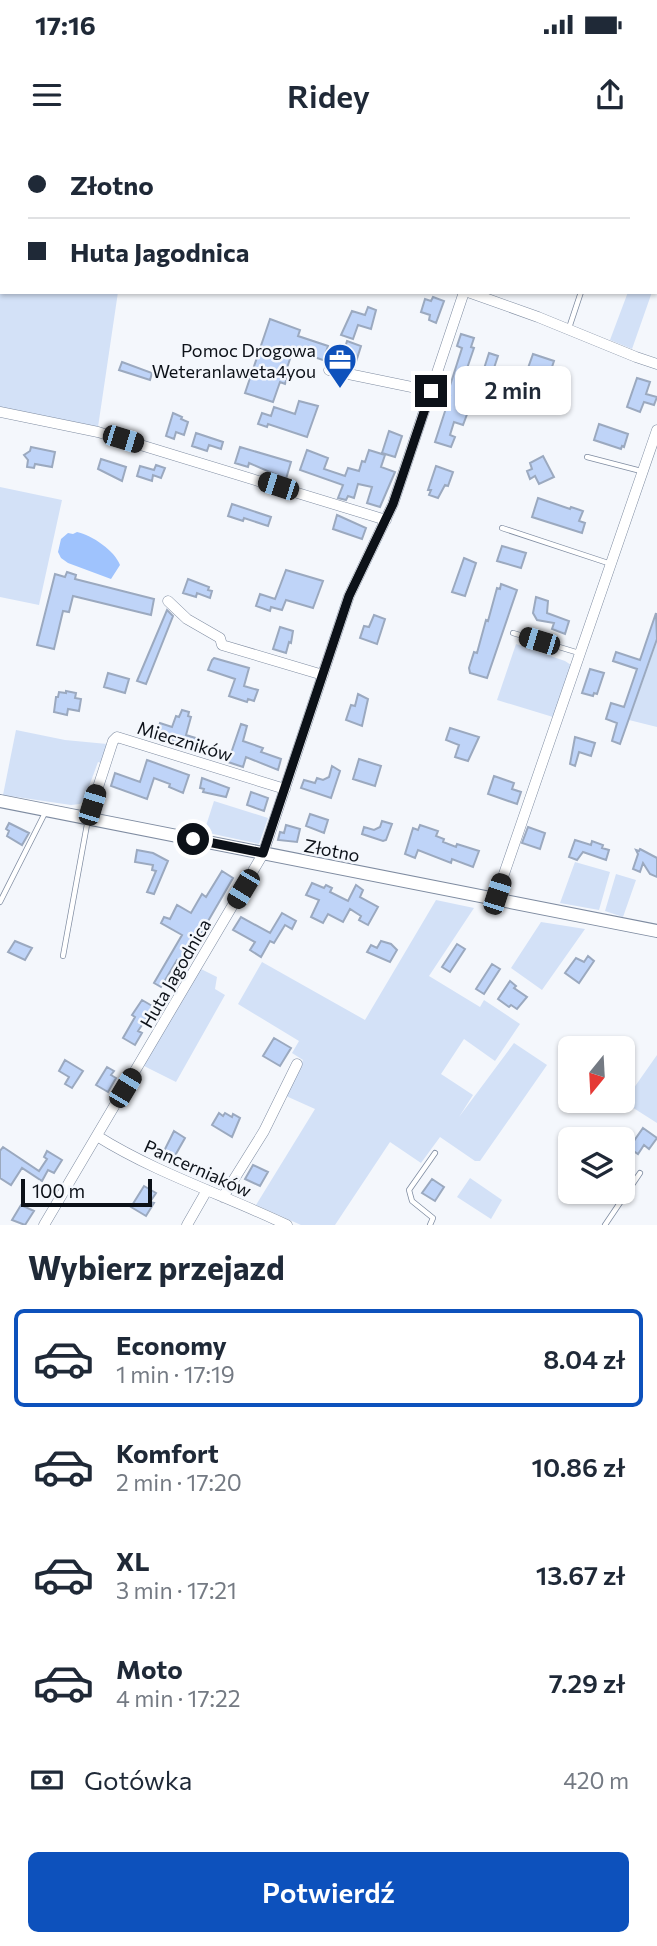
<!DOCTYPE html>
<html lang="pl">
<head>
<meta charset="utf-8">
<style>
  :root { --surface:#fff; --page:#f2f2f3; --text:#1f2937; --muted:#747a83; --line:#e0e1e3; --accent:#0d51bc }
  body { margin:0; font-family:Commissioner,sans-serif; background:var(--page); color:var(--text); height:100vh; display:flex; flex-direction:column; font-size:26px; white-space:nowrap }
  * { box-sizing:border-box; margin:0 }
  p { font-size:23px; color:var(--muted) }
  .icon { flex:none; width:38px; height:38px; fill:none; stroke:currentColor; stroke-width:2; stroke-linecap:round; stroke-linejoin:round }
  .map { position:relative; height:1085px; overflow:hidden }
  .details { display:flex; flex-direction:column; background:var(--surface); flex:1 }
  .details>* { flex:none }
  .guide { position:absolute; left:0px; top:0px; width:658px; height:154px; box-shadow:0 2px 5px #0004; display:grid; align-content:center; height:154px; padding:0 28px; background:var(--surface) }
  .needle { width:46px; rotate:198deg }
  .buttons { position:absolute; left:558px; top:896px; display:grid; gap:14px }
  .buttons a { display:grid; place-items:center; width:77px; height:77px; border-radius:10px; background:var(--surface); box-shadow:0 2px 5px #0004; font-size:35px }
  .scale { position:absolute; left:21px; bottom:18px; width:131px; box-sizing:border-box; padding-left:7px; border:4px solid #0c1118; border-top:0; font-size:19px; line-height:24px; white-space:nowrap; color:#0c1118; -webkit-text-stroke:5px #f4f7fc; paint-order:stroke }
  .end { position:absolute; width:32px; height:32px; margin:-16px; border:9px solid #0c1118; background:#fff; box-shadow:0 0 0 4px #fff }
  .from { border-radius:50% }
  .bubble { position:absolute; height:49px; border-radius:10px; background:var(--surface); box-shadow:0 2px 5px #0004; font-size:23px; font-weight:600; line-height:49px; text-align:center }
  .car { position:absolute; width:21px; height:42px; margin:-21px -10px; border-radius:9px; box-shadow:0 0 5px 2px #0007; background:linear-gradient(#222 24%,#8ab4d8 0 40%,#222 0 76%,#8ab4d8 0 86%,#222 0) }
  .guide b { display:flex; align-items:center; gap:24px; height:66px; font-size:26px }
  .guide b+b { border-top:2px solid var(--line) }
  .guide i { width:18px; height:18px; background:var(--text) }
  ul { padding:0; list-style:none }
  li { display:flex; align-items:center; gap:21px; height:98px; margin:0 14px 10px; padding:0 14px; border:4px solid transparent; border-radius:10px }
  li div { flex:1 }
  li b { display:block; font-size:26px }
  li em { font-style:normal; font-weight:600 }
  li.current { border-color:var(--accent) }
  li>.icon { width:63px; height:63px; stroke-width:1.5 }
  h2 { padding:0 28px; font-size:32px; line-height:84px }
  .pay { display:flex; align-items:center; gap:18px; height:77px; padding:0 28px; font-size:26px }
  .pay p { margin-inline-start:auto }
  .primary-button { display:flex; gap:14px; margin-top:auto; padding:14px 28px }
  .primary-button a { flex:1; height:80px; border-radius:10px; background:var(--accent); color:#fff; font-size:28px; font-weight:600; line-height:80px; text-align:center }
  .status { display:flex; justify-content:space-between; align-items:center; height:49px; padding:0 35px; background:var(--surface); direction:ltr }
  .status svg { height:19px; fill:currentColor }
  header { display:flex; justify-content:space-between; align-items:center; height:91px; padding:0 28px; background:var(--surface); font-size:32px; font-weight:600 }
  .map>svg:first-child { display:block }
  .green { fill:#d3e1f7 }
  .water { fill:#9fc3fd }
  .building { fill:#bfd4f8; stroke:#9ba9bf; stroke-width:2 }
  .lines { fill:none; stroke-linecap:round; stroke-linejoin:round }
  .service-casing { stroke:#7f8ca1; stroke-width:6 }
  .minor-casing { stroke:#7f8ca1; stroke-width:11 }
  .tertiary-casing { stroke:#7f8ca1; stroke-width:14 }
  .service { stroke:#fff; stroke-width:4.5 }
  .minor { stroke:#fff; stroke-width:10 }
  .tertiary { stroke:#fff; stroke-width:12 }
  .route { stroke:#0c1118; stroke-width:9 }
  .labels { text-anchor:middle; dominant-baseline:central; stroke-width:5; stroke-linejoin:round; paint-order:stroke }
  .poi-label { font-size:18px; fill:#0c1118; stroke:#f4f7fc; text-anchor:end }
  .street-label { font-size:18px; fill:#0c1118; stroke:#f4f7fc }
</style>
</head>
<body>
<div class="status"><b>17:16</b><svg viewBox="0 0 49 12"><path d="M0 12V9h3v3zM5 12V6h3v6zM10 12V3h3v9zM15 12V0h3v12zM26 1h20v11H26zM47 4h2v5h-2z"/></svg></div>
<header><svg class="icon" aria-label="menu" viewBox="0 0 24 24"><path d="M4 6h16M4 12h16M4 18h16"/></svg>Ridey<svg class="icon" aria-label="share" viewBox="0 0 24 24"><path d="M12 15V3M7 8l5-5 5 5M5 13v7h14v-7"/></svg></header>
<div class="map">
<svg width="657" height="1085" viewBox="0 0 657 1085">
  <rect width="100%" height="100%" fill="#f4f7fc"/>
  <path class="green" d="M0 0H16L2 2V152H118L98 287 0 268Z
    M628 152H652L632 209 610 200Z
    M0 347 62 360 39 465 0 457Z
    M657 502V587L629 580Z
    M516 504 565 521 571 525 553 577 497 560Z
    M16 590 65 600 107 604 101 623 98 622 84 660 80 664 71 665 3 655Z
    M214 661 268 678 259 704 204 692Z
    M575 722 610 732 599 770 560 763Z
    M616 734 636 740 623 777 605 771Z
    M436 760 474 768 429 836 480 867 484 860 520 884 495 921 464 899 441 934 473 955 459 977 514 903 547 925 480 1021H475L440 997 421 1023 390 1002 335 1085H301L256 1065 315 969 286 956 303 920 292 913 299 901 238 864 262 822 365 880Z
    M541 782 585 789 542 850 511 828Z
    M197 827 217 837 215 849 225 855 176 942 140 924Z
    M657 915V983L624 962Z
    M470 1038 502 1060 491 1079 457 1057Z"/>
  <path class="water" d="M77 392C92 395 115 411 120 425L111 439 68 423 61 418 58 412 61 399 68 393 73 394Z"/>
  <path class="building" d="M433 157 444 161 436 183 429 180 430 175 421 172 425 159 431 161Z
    M368 167 376 170 371 189 358 185 353 199 341 195 352 171 365 175Z
    M270 179 300 190 298 196 328 206 326 212 329 213 326 221 293 210 285 234 288 235 285 244 280 242 273 262 245 253Z
    M461 194 474 198 471 207 474 208 461 246 465 248 464 251 467 253 462 267 469 269 463 285 454 282 450 295 455 297 451 307 435 302 450 256 447 255 462 208 457 206Z
    M347 201 361 206 354 228 340 225Z
    M489 213 498 216 494 228 516 235 510 248 481 238Z
    M533 214 554 221 550 233 528 228Z
    M122 222 152 233 150 240 119 230Z
    M637 238 650 242 646 254 657 257 654 265 644 262 640 272 627 267Z
    M299 261 318 266 307 297 268 284 267 287 258 284 262 273 271 276 274 267 295 274Z
    M173 273 182 277 181 279 188 282 184 295 176 292 174 299 166 296Z
    M599 284 628 294 624 307 622 306 621 309 594 300Z
    M389 291 402 296 395 317 382 313Z
    M196 293 223 302 221 309 209 305 207 311 192 306Z
    M31 307 55 312 52 327 35 324 34 328 27 327 28 320 24 315 30 311Z
    M240 307 291 322 286 339 249 323 248 327 235 323Z
    M307 310 328 318 324 329 345 336 348 328 359 331 362 321 365 322 369 310 385 315 381 327 395 332 380 367 367 363 372 347 358 344 354 358 348 356 346 360 338 358 343 345 300 330Z
    M543 316 554 337 539 344 535 336 530 339 527 331 532 329 530 323Z
    M101 319 126 327 122 341 98 329Z
    M156 325 165 328 161 338 153 335 152 341 137 336 140 326 154 330Z
    M436 326 453 332 448 346 445 345 438 358 429 355 431 350H428Z
    M538 358 570 369 571 367 583 371 579 381 585 383 582 393 532 377Z
    M232 364 271 377 268 386 244 378 243 381 228 376Z
    M337 375 366 388 362 399 333 389Z
    M502 406 526 413 521 428 497 421Z
    M464 418 476 423 465 456 452 452Z
    M286 430 323 441 313 468 286 460 282 470 271 467 270 471 256 466 260 454 275 459Z
    M67 432 76 435 75 439 154 459 151 475 73 456 69 472 63 471 54 509 37 505 55 434 65 437Z
    M188 439 209 447 208 450 212 451 210 458 197 453 196 457 183 453Z
    M501 444 517 450 487 538 470 533 469 528 474 512 477 513 486 480 488 481 497 448 500 449Z
    M536 457 548 461 547 473 569 481 565 494 552 489 554 483 537 480 533 473Z
    M167 470 173 476 146 544 137 541Z
    M656 473 657 499 620 604 612 601 617 583 606 579 611 563 624 567 637 529 613 521 616 512 640 520Z
    M374 475 385 479 377 504 360 498 364 486 369 487Z
    M280 487 293 491 291 503 289 502 286 513 273 509Z
    M214 518 249 528 244 546 258 550 254 561 248 559 247 562 229 556 235 539 208 530 212 520Z
    M590 529 604 533 597 554 594 553 593 556 582 553Z
    M108 533 129 539 125 553 104 547Z
    M66 551 76 553 75 558 81 559 79 571 68 569 67 575 54 572 56 557H58L59 552 66 553Z
    M358 554 368 559 362 586 346 580 351 565 355 566Z
    M182 570 189 572 188 576 191 577 186 595 202 600 198 611 156 594 160 583 172 587 176 576 179 577Z
    M241 584 247 586 243 601 263 608 261 612 281 619 278 630 246 617 243 627 228 622Z
    M450 588 479 597 468 621 455 617 459 605 446 600Z
    M575 597 595 603 591 616 579 612 575 626 570 624Z
    M359 619 381 626 375 646 353 639Z
    M147 620 189 635 183 653 169 647 170 644 154 638 147 659 111 646 115 633 140 642Z
    M332 626 340 631 331 658 301 648 304 640 315 643 317 638 323 640 329 637Z
    M494 636 514 643 512 649 521 652 517 664 488 654Z
    M202 638 229 648 226 657 203 652 204 649 200 648Z
    M251 652 268 658 264 671 247 665Z
    M310 674 328 680 324 693 306 686Z
    M382 681 392 684 386 700 383 701 362 694 364 687 374 690 380 687Z
    M9 683 29 693 22 705 7 696 9 691 6 689Z
    M286 685 300 689 297 702 278 700 280 692 284 693Z
    M420 685 438 691 436 696 444 699 443 702 456 707 457 704 479 711 473 727 452 719 451 723 418 710 415 718 405 714 413 688 418 690Z
    M528 687 545 693 540 709 522 703Z
    M575 700 591 705 592 701 603 705 602 708 609 710 606 720 583 712 577 720 569 717Z
    M640 709 657 718V737L650 734 643 723 640 732 633 729 638 714 636 710 639 711Z
    M137 710 153 713 168 721 154 754 147 752 156 731 152 730 153 725 135 722Z
    M222 731 233 738 189 814 183 823 177 820 161 847 154 843 182 795 161 783 164 777 170 779 177 765 191 773 202 754 206 757Z
    M312 743 324 748 326 745 332 748 330 752 348 761 356 745 363 750 360 757 378 767 368 785 359 780 361 776 350 769 343 782 328 774 323 783 311 777 319 760 306 755Z
    M282 773 296 781 292 789 285 785 274 803 270 801 261 817 250 810 255 802 233 790 241 777 270 793Z
    M15 801 32 808 25 820 8 812Z
    M381 801 391 804 397 810 390 822 367 812 371 805 377 808Z
    M457 804 465 809 450 832 442 827Z
    M588 816 594 821 579 843 565 833 576 818 584 822Z
    M492 824 500 829 484 854 476 849Z
    M510 841 516 846 514 848 527 857 517 869 511 865 509 867 498 859Z
    M142 860 154 867 138 891 142 893 135 905 123 898 135 877 132 875Z
    M274 898 291 908 280 926 263 916Z
    M65 920 83 931 72 948 65 944 69 937 59 931Z
    M107 927 114 931 111 935 116 938 108 952 96 945Z
    M219 973 223 976 225 973 232 977 233 974 240 978 232 997 212 985Z
    M643 988 657 998 649 1009 644 1005 638 1014 629 1008Z
    M174 991 185 998 173 1019 163 1013Z
    M3 1007 39 1031 47 1019 44 1017 47 1011 62 1020 54 1033 48 1030 42 1041 22 1028 11 1045 0 1038V1011Z
    M253 1025 268 1032 260 1046 245 1039Z
    M432 1039 444 1047 435 1061 422 1053Z
    M144 1046 156 1053 150 1062 154 1063 146 1076 131 1067Z
    M21 1065 34 1071 25 1085 12 1080Z"/>
  <g class="lines">
    <defs>
      <path id="service" d="M569 188 581 152
        M587 317 641 331
        M502 388 611 424
        M513 493 579 513
        M0 762 46 671
        M63 816 88 679
        M430 1085 433 1078 412 1061 409 1050 435 1013
        M605 1085 640 1033"/>
      <path id="minor" d="M514 2V0
        M468 152 538 177 636 217 657 224
        M329 230 431 251
        M0 272 98 292 386 380
        M168 461 187 479 220 498 222 505 323 535
        M88 678 113 601 117 597 285 649
        M495 760 657 290
        M97 996C156 1033 224 1055 287 1085
        M223 1057 264 991 297 924
        M44 1085 263 714 349 456 393 364 464 152
        M187 1085 207 1050"/>
      <path id="tertiary" d="M0 661 657 791"/>
    </defs>
    <use href="#service" class="service-casing"/>
    <use href="#minor" class="minor-casing"/>
    <use href="#tertiary" class="tertiary-casing"/>
    <use href="#service" class="service"/>
    <use href="#minor" class="minor"/>
    <use href="#tertiary" class="tertiary"/>
  </g>
  <g class="lines">
    <path class="route" d="M193 699 263 713 349 456 393 364 431 251"/>
  </g>
  <defs>
    <symbol id="office-pin" viewBox="-11 -11 22 30"><path d="M0 17L-7.5 6A9.5 9.5 0 1 1 7.5 6Z" fill="#0d51bc" stroke="#f4f7fc"/><path d="M-6-3h4V-5.5h4V-3h4V5H-6ZM-1-4.5V-3h2v-1.5ZM-6 0V1H6V0Z" fill="#fff"/></symbol>
  </defs>
  <g fill-rule="evenodd">
    <use href="#office-pin" x="321" y="201" width="38" height="52"/>
  </g>
  <g class="labels">
    <g class="poi-label">
      <text x="316" y="210">Pomoc Drogowa<tspan x="316" dy="21">Weteranlaweta4you</tspan></text>
    </g>
    <g class="street-label">
      <text transform="translate(185 601) rotate(17)">Mieczników</text>
      <text transform="translate(332 710) rotate(11)">Złotno</text>
      <text transform="translate(175 833) rotate(-60)">Huta Jagodnica</text>
      <text transform="translate(198 1028) rotate(24)">Pancerniaków</text>
    </g>
  </g>
</svg>
<div class="buttons">
<a><svg class="needle" viewBox="-14 -14 28 28"><path d="M0-13l5 13h-10z" fill="#e53935"/><path d="M0 13l5-13h-10z" fill="#747a83"/></svg></a>
<a><svg class="icon" aria-label="layers" viewBox="0 0 24 24"><path d="M12 4l9 5-9 5-9-5zM3 14l9 5 9-5"/></svg></a>
</div>
<div class="scale">100 m</div>
<i class="end from" style="left:193px;top:699px"></i>
<i class="end" style="left:431px;top:251px"></i>
<div class="bubble" style="left:455px;top:226px;width:116px">2 min</div>
<i class="car" style="left:123px;top:299px;rotate:107deg"></i>
<i class="car" style="left:278px;top:346px;rotate:288deg"></i>
<i class="car" style="left:539px;top:501px;rotate:287deg"></i>
<i class="car" style="left:92px;top:665px;rotate:17deg"></i>
<i class="car" style="left:243px;top:749px;rotate:211deg"></i>
<i class="car" style="left:497px;top:754px;rotate:18deg"></i>
<i class="car" style="left:125px;top:948px;rotate:31deg"></i>
<div class="guide">
<b><i class="from"></i>Złotno</b>
<b><i></i>Huta Jagodnica</b>
</div>
</div>
<section class="details">
<h2>Wybierz przejazd</h2>
<ul>
<li class="current"><svg class="icon" aria-label="car" viewBox="0 0 24 24"><path d="M5 17H2v-5l4-1 3-4h7l3 4 3 1v5h-3M9 17h6M6 11h13"/><circle cx="7" cy="17" r="2"/><circle cx="17" cy="17" r="2"/></svg><div><b>Economy</b><p>1 min · 17:19</p></div><em>8.04 zł</em></li>
<li><svg class="icon" aria-label="car" viewBox="0 0 24 24"><path d="M5 17H2v-5l4-1 3-4h7l3 4 3 1v5h-3M9 17h6M6 11h13"/><circle cx="7" cy="17" r="2"/><circle cx="17" cy="17" r="2"/></svg><div><b>Komfort</b><p>2 min · 17:20</p></div><em>10.86 zł</em></li>
<li><svg class="icon" aria-label="car" viewBox="0 0 24 24"><path d="M5 17H2v-5l4-1 3-4h7l3 4 3 1v5h-3M9 17h6M6 11h13"/><circle cx="7" cy="17" r="2"/><circle cx="17" cy="17" r="2"/></svg><div><b>XL</b><p>3 min · 17:21</p></div><em>13.67 zł</em></li>
<li><svg class="icon" aria-label="car" viewBox="0 0 24 24"><path d="M5 17H2v-5l4-1 3-4h7l3 4 3 1v5h-3M9 17h6M6 11h13"/><circle cx="7" cy="17" r="2"/><circle cx="17" cy="17" r="2"/></svg><div><b>Moto</b><p>4 min · 17:22</p></div><em>7.29 zł</em></li>
</ul>
<div class="pay"><svg class="icon" aria-label="cash" viewBox="0 0 24 24"><path d="M3 7h18v10H3z"/><circle cx="12" cy="12" r="2"/></svg>Gotówka<p>420 m</p></div>
<div class="primary-button"><a>Potwierdź</a></div>
</section>
</body>
</html>
